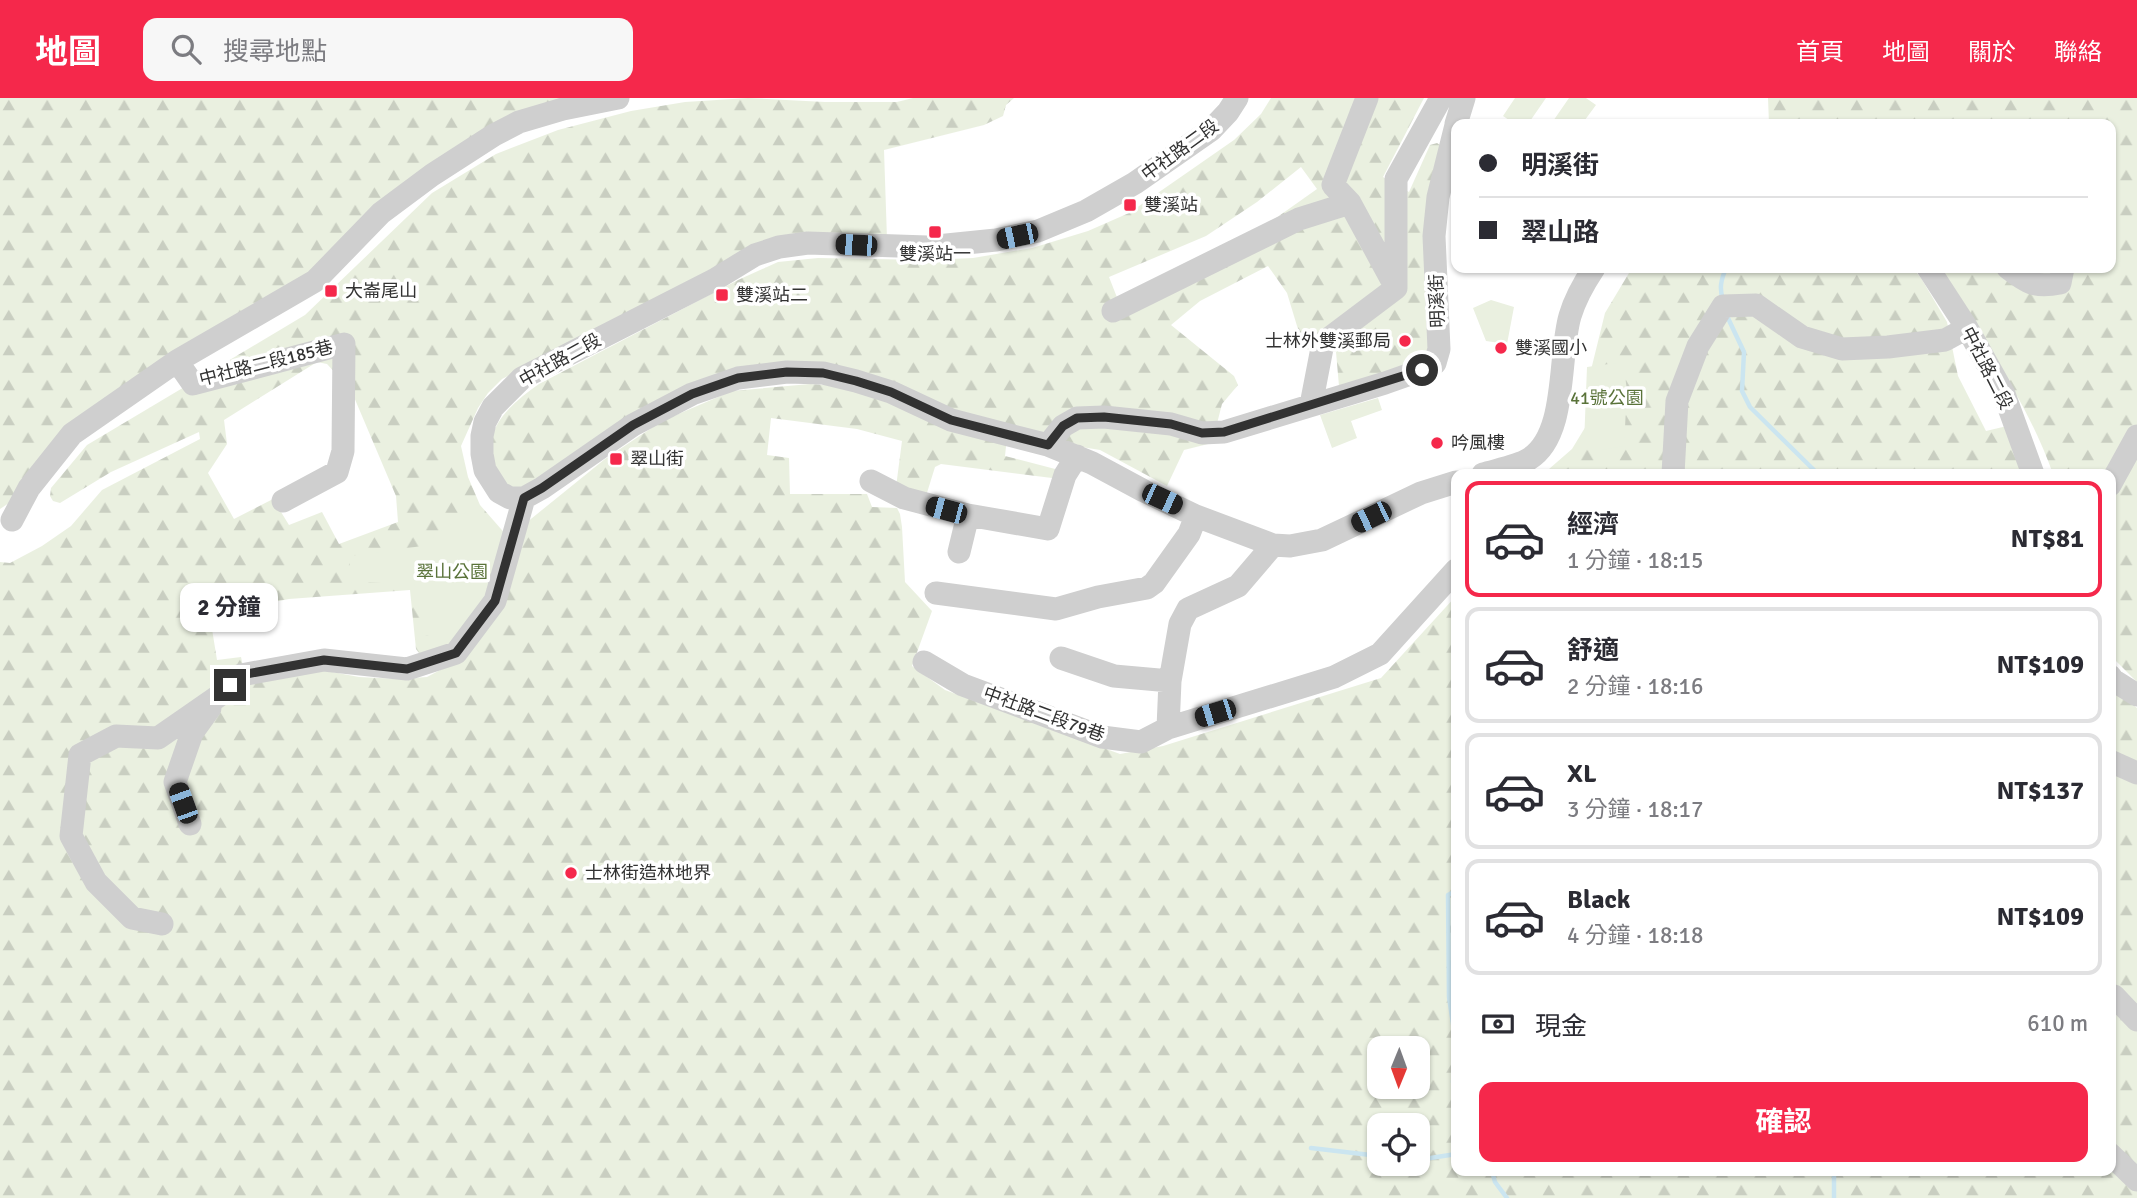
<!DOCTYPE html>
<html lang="zh-TW">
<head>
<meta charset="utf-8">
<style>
  :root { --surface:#fff; --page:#f7f7f7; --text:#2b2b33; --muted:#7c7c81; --line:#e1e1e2; --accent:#f5284b }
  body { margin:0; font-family:Signika,"Noto Sans TC",sans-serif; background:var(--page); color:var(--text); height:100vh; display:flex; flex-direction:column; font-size:26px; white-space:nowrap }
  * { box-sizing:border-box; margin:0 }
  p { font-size:23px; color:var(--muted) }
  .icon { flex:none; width:38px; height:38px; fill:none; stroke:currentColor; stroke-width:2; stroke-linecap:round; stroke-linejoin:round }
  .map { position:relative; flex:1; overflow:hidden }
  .sheet { position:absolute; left:1451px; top:371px; width:665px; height:707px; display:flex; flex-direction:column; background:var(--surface); border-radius:14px; box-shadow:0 2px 5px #0004 }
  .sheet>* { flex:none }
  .top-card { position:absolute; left:1451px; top:21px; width:665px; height:154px; border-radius:14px; box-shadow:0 2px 5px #0004; display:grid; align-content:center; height:154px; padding:0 28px; background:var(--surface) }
  .needle { width:46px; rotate:181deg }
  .buttons { position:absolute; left:1367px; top:938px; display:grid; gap:14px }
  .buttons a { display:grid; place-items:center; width:63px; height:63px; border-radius:14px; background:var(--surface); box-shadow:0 2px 5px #0004; font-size:35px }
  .end { position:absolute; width:32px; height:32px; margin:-16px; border:9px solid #323232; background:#fff; box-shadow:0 0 0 4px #fff }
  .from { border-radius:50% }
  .bubble { position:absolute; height:49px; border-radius:14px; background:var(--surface); box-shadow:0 2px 5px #0004; font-size:23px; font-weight:700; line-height:49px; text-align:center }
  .car { position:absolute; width:21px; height:42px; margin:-21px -10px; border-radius:9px; box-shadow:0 0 5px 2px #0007; background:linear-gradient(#222 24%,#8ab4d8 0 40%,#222 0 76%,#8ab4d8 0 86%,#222 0) }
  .top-card b { display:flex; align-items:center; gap:24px; height:66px; font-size:26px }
  .top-card b+b { border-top:2px solid var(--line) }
  .top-card i { width:18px; height:18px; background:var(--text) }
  ul { padding:12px 0 0; list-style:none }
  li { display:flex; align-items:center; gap:21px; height:116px; margin:0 14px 10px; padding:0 14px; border:4px solid var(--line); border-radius:14px }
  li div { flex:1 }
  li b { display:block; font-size:26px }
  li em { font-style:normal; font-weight:700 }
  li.active { border-color:var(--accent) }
  li>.icon { width:63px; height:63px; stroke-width:1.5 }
  .pay { display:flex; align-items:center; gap:18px; height:77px; padding:0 28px; font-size:26px }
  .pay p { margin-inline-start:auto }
  .cta { display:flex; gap:14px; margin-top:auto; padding:14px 28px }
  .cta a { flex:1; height:80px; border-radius:14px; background:var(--accent); color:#fff; font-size:28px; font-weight:700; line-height:80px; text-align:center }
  header { display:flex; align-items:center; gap:42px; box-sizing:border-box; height:98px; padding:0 35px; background:var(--accent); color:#fff }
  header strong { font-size:33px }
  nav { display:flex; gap:38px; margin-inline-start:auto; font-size:24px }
  .search { width:490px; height:63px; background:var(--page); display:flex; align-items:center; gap:18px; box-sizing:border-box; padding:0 24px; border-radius:14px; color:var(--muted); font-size:26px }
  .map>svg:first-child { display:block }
  .forest { fill:url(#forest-firs); fill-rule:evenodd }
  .green { fill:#eaf0e0 }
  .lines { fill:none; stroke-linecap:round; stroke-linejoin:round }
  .stream { stroke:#cbe5f0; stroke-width:4.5 }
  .minor { stroke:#cfcfcf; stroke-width:23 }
  .route { stroke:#323232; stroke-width:9 }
  .poi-dot { fill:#f5284b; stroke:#fff; stroke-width:2.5 }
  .labels { text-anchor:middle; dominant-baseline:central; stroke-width:7; stroke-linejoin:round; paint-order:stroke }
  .street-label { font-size:18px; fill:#323232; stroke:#fff }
  .poi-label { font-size:18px; fill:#323232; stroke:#fff; text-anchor:start }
  .park-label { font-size:18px; fill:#5a733a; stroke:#fff }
</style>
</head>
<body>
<header>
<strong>地圖</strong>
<div class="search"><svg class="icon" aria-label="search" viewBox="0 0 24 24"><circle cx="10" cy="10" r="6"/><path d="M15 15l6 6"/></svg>搜尋地點</div>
<nav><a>首頁</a><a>地圖</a><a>關於</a><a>聯絡</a></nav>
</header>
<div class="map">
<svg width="2137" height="1100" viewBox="0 0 2137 1100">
  <defs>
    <pattern id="forest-firs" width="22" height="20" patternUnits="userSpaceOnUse" patternTransform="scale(1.75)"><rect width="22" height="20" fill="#eaf0e0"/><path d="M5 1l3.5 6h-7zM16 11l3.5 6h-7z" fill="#c9cec1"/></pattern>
  </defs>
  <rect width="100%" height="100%" fill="#fff"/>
  <path class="forest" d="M0 0H587L514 18 308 176 119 291 12 403 0 411Z
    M748 0 825 4H897L913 0H1014L1006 7 1003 18 984 27 884 52 887 141 854 138 814 139 765 145 683 190 502 281 488 295 478 310 461 348 468 379 480 407 508 439C502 458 498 478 491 497 486 510 463 541 451 549 442 555 430 557 419 555L416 551 410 492 289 501 237 511 211 525 217 562 241 559 246 582 311 570 359 579 399 581 427 579 457 563 493 519 502 501 516 437 521 429 605 361 662 323 732 293 810 286 848 288 888 298 947 324 1007 339 1005 358 1059 372 1062 376 1060 380H1052L941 366 935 369 926 398 922 399 899 392 896 389 902 343 857 331 771 320 767 357 789 360 790 396H867L872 409 897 410 900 416 902 429 905 484 932 513 912 568 945 592 1120 656 1163 648 1381 580 1456 498V1073H2110L2111 587 2137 610V1100H0V464L10 465 42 448 71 428 102 392 200 341 199 334 111 374 60 405 53 403 50 398 51 390 87 347 305 217 432 95 496 56 558 32 631 13 685 4ZM317 264 327 266 351 292 396 398 398 424 339 446 322 414 289 427 273 401 234 421 208 375 227 346 224 322ZM1379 950H1418V989H1379ZM1379 1027H1418V1066H1379Z
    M1271 0H1424L1383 79 1409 94 1430 47 1437 45 1442 48 1433 217 1426 264 1339 288 1336 254 1304 251 1287 195 1268 168 1200 203 1171 227 1234 278 1238 287 1222 306 1212 345 1184 352 1167 388 1100 352 1057 345 916 300 752 271 526 393 504 388C500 379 493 367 491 357 487 325 515 303 539 286L738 182 778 164 818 160 927 162 973 160 1032 150 1088 133 1129 115 1234 42 1261 16ZM1301 69 1317 91 1259 132 1118 202 1109 179 1206 138 1257 104Z
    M1768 0H2137V584L2116 563 2111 530 2110 376H2053C2026 300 1979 235 1933 170H2110V26H1769Z
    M1632 170H1913L1921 180 1947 224 1958 278 1986 333 2007 328 2023 376H1546L1549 371 1572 351 1589 323 1590 276 1605 215Z"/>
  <path class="green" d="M1515 0H1546L1528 26H1515L1503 18Z
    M1569 0H1586L1596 7 1582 26H1551Z
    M1491 202 1514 209 1507 246 1486 243 1473 210Z
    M1623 264 1627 292 1624 348 1602 352 1584 346 1587 269Z
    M1378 300 1382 312 1351 323 1357 340 1332 350 1320 317Z
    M477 406 503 436 484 497 467 525 444 543 423 536 414 486 350 484V458L422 448Z"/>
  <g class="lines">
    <path class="stream" d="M1723 202C1719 190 1721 182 1726 170
      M1727 218 1744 254 1742 293 1750 309 1818 376
      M1456 793 1448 797 1449 899 1456 946
      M1456 953 1453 984 1456 990
      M1311 1050 1379 1058
      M1418 1062 1456 1056
      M1492 1073 1495 1084 1507 1100
      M1834 1100V1073"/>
    <path class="minor" d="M1237 0 1228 14 1211 32 1135 85 1086 113 1038 133 996 142 927 149 808 145 779 149 755 157 714 182 522 280 493 309 485 324 482 338V356L485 372 499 394 510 400H524L542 390 633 327 692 296 738 280 787 274 823 275 856 283 891 294 951 322 1048 347 1092 365 1144 393 1196 418 1273 447 1290 448 1322 442 1421 395 1456 384
      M1367 0 1333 87 1350 105 1395 188
      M1456 26 1464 0
      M1928 170 1967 230 2004 296 2033 376
      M2008 170C2027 185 2035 190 2060 185L2063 170
      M1113 213 1299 121 1350 105
      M177 263 193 286 344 246 343 353 337 374 283 403
      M1311 307 1323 245 1396 190V81L1441 0
      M1048 347 1063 328 1077 320 1104 319 1171 326 1202 335 1224 334 1385 285 1422 272 1435 265 1439 251 1434 138 1438 99 1456 27
      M1483 376C1496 372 1518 368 1529 361 1568 337 1558 259 1570 218 1575 201 1584 185 1594 170
      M1673 376 1677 303 1698 248 1723 208 1756 207 1802 239 1842 251 1888 249 1945 242 1967 230
      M871 383 904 400 968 417
      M2110 387 2137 338
      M12 422 29 390 72 336 177 263 315 183 381 115 432 77 494 37 519 24 563 11 618 0
      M959 454 968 417 1048 431 1065 377 1077 358
      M936 495 1056 511 1098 499 1147 490 1154 485 1189 436 1196 418
      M1061 560 1114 578 1170 583
      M924 564 963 587 1102 639 1141 644 1168 630 1334 579 1380 556 1456 472
      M2110 578 2113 582 2137 597
      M1168 630 1170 583 1180 526 1188 511 1238 488 1273 447
      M2110 663 2137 675
      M190 726 175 684 192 635 210 610
      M162 826 132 820 96 784 71 738 80 657 116 638 158 640 220 597 241 577 324 562 407 571 456 555 495 503 524 400
      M2110 898H2114L2137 922
      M2110 1056 2137 1082"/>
  </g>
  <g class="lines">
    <path class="route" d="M230 587 241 577 324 562 407 571 456 555 495 503 524 400 542 390 633 327 692 296 738 280 787 274 823 275 856 283 891 294 951 322 1048 347 1063 328 1077 320 1104 319 1171 326 1202 335 1224 334 1422 272"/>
  </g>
  <g class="poi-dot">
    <rect x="1123" y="100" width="14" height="14" rx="3.5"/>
    <rect x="928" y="127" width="14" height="14" rx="3.5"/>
    <rect x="324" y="186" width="14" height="14" rx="3.5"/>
    <rect x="715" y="190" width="14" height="14" rx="3.5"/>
    <circle cx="1405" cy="243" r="7"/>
    <circle cx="1501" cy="250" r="7"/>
    <circle cx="1437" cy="345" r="7"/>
    <rect x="609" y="354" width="14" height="14" rx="3.5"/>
    <circle cx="571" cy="775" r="7"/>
  </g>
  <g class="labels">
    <g class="street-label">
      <text transform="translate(1180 52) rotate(-36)">中社路二段</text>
      <text transform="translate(1437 203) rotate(-92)">明溪街</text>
      <text transform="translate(560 262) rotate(-29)">中社路二段</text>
      <text transform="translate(266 265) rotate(-14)">中社路二段185巷</text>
      <text transform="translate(1987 270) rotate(63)">中社路二段</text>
      <text transform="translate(1044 616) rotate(20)">中社路二段79巷</text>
    </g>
    <g class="poi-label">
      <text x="1144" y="107">雙溪站</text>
      <text x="935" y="156" text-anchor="middle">雙溪站一</text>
      <text x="345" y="193">大崙尾山</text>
      <text x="736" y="197">雙溪站二</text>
      <text x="1391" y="243" text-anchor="end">士林外雙溪郵局</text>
      <text x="1515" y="250">雙溪國小</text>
      <text x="1451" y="345">吟風樓</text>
      <text x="630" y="361">翠山街</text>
      <text x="585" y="775">士林街造林地界</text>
    </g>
    <g class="park-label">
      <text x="1607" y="300">41號公園</text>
      <text x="452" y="474">翠山公園</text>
    </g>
  </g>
</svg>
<div class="buttons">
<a><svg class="needle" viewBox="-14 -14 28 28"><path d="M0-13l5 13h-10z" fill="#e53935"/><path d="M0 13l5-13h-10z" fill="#7c7c81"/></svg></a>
<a><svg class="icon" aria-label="locate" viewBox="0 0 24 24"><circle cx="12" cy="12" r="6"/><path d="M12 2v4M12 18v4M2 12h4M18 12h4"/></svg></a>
</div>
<i class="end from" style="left:1422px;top:272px"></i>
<i class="end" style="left:230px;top:587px"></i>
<div class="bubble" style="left:180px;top:485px;width:98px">2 分鐘</div>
<i class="car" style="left:1017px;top:138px;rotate:258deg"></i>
<i class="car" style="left:856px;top:147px;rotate:273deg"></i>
<i class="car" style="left:1162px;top:401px;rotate:115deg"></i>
<i class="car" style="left:946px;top:412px;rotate:285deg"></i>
<i class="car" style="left:1371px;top:419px;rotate:244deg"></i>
<i class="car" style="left:1215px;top:615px;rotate:253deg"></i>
<i class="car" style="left:183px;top:705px;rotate:340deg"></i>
<div class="top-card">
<b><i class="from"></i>明溪街</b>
<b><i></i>翠山路</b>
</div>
<section class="sheet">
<ul>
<li class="active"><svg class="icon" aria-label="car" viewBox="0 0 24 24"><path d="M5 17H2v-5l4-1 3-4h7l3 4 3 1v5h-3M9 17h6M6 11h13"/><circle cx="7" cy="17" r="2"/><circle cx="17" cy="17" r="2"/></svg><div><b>經濟</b><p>1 分鐘 · 18:15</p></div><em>NT$81</em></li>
<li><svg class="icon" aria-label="car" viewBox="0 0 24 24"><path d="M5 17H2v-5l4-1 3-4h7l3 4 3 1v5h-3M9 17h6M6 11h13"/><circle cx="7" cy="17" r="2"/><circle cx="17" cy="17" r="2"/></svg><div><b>舒適</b><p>2 分鐘 · 18:16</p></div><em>NT$109</em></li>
<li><svg class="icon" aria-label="car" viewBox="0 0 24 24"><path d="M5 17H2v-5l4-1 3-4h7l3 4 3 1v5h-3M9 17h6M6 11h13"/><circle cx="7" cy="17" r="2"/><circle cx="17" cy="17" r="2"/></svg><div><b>XL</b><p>3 分鐘 · 18:17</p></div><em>NT$137</em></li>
<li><svg class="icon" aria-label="car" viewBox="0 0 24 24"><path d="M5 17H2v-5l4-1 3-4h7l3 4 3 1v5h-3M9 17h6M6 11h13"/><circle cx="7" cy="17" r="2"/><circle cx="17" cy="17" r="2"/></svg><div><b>Black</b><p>4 分鐘 · 18:18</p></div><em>NT$109</em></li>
</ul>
<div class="pay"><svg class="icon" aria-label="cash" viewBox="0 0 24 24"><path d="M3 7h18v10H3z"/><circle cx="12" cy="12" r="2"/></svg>現金<p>610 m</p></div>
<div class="cta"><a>確認</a></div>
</section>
</div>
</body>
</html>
